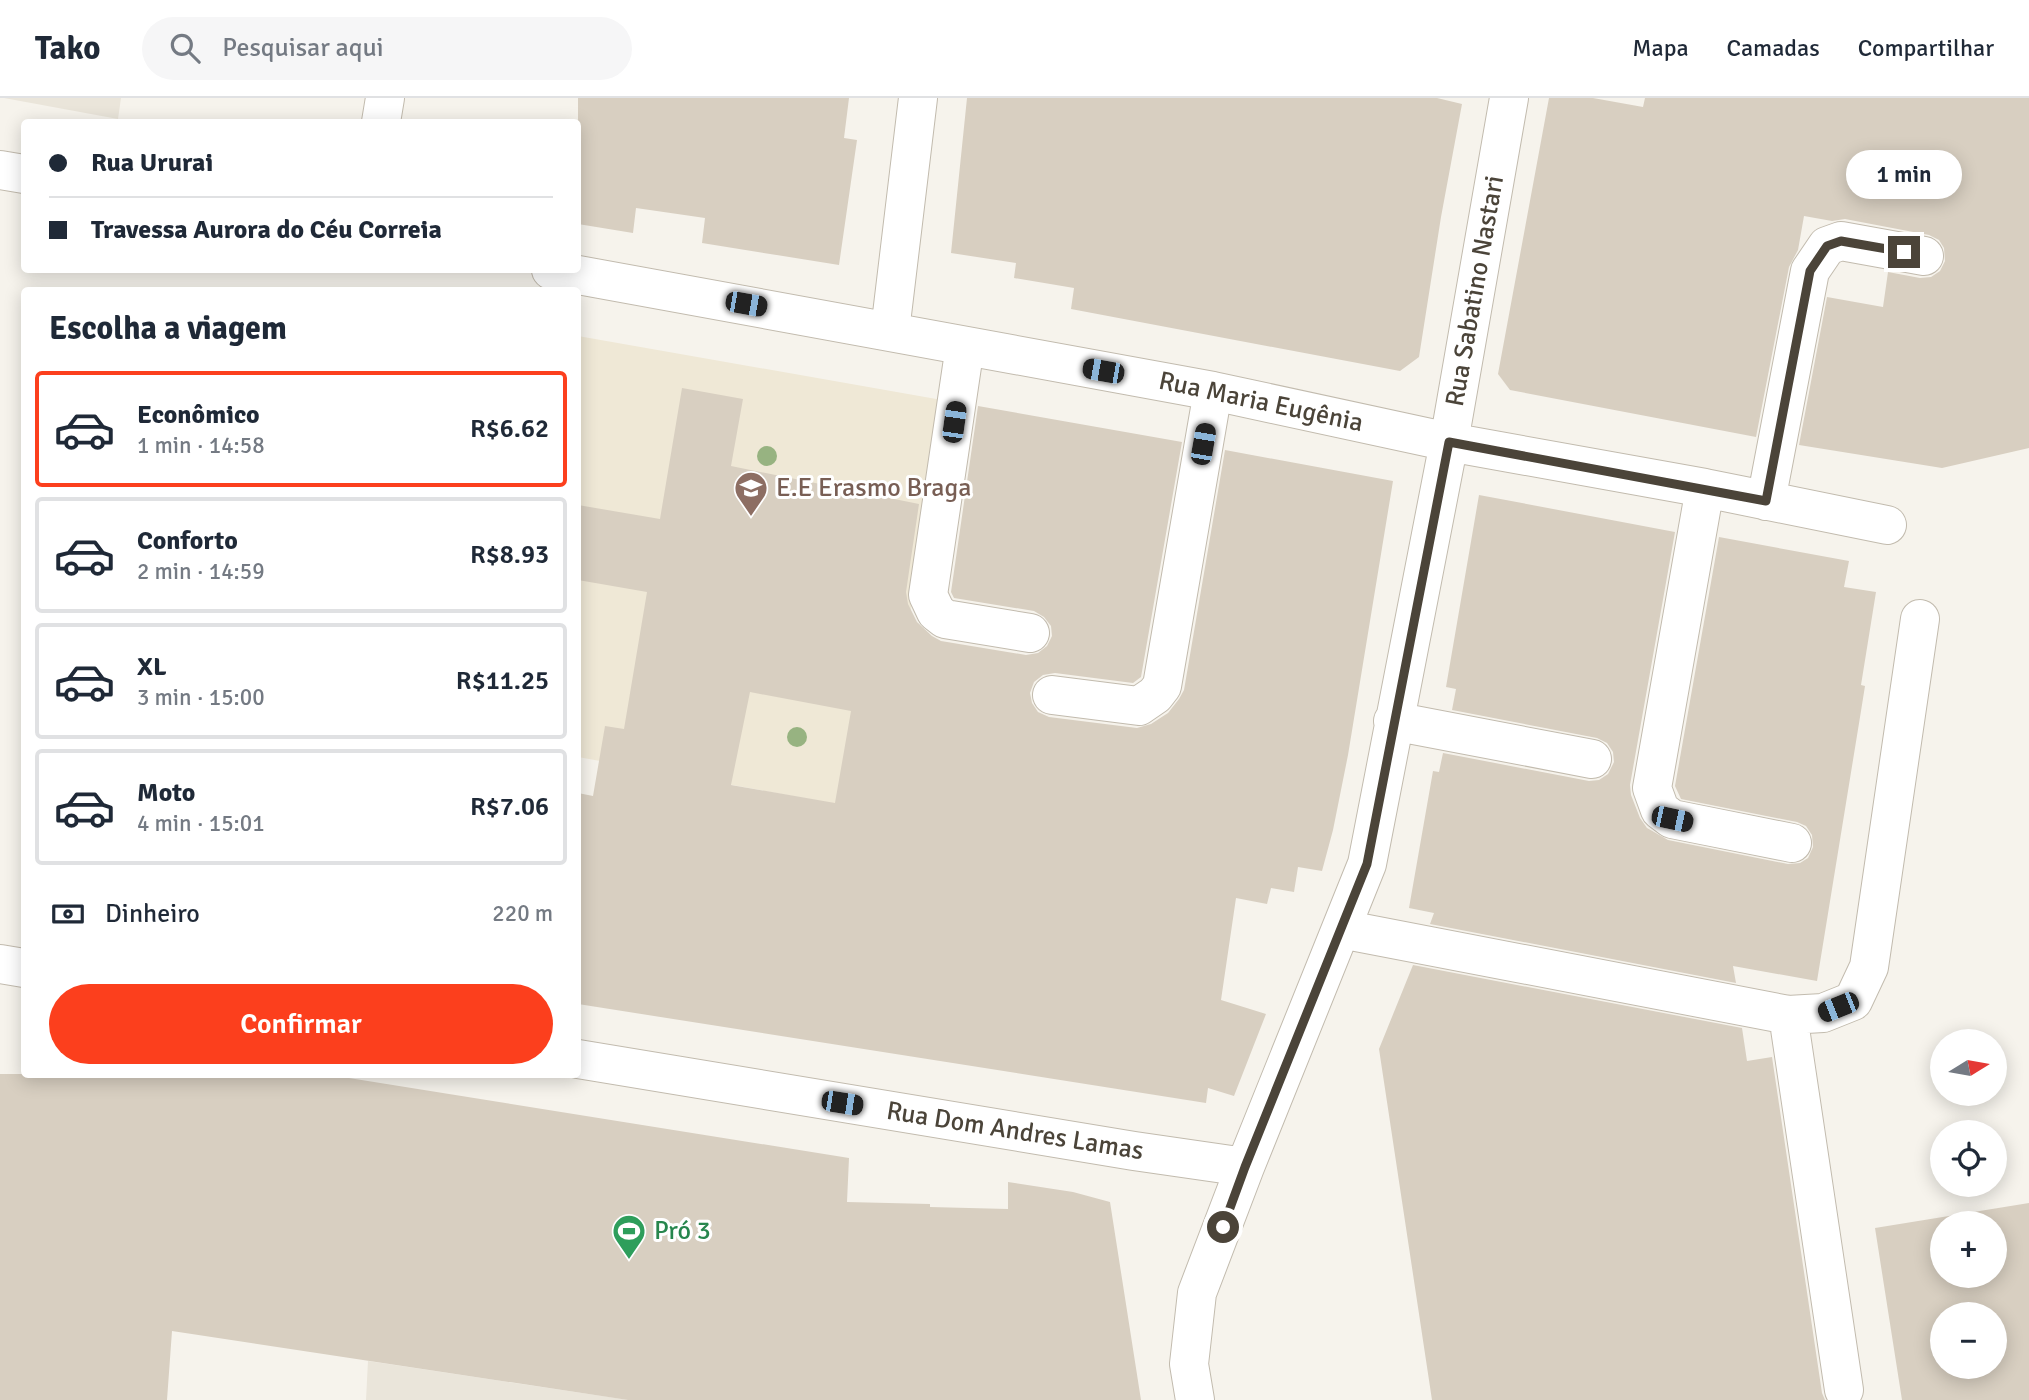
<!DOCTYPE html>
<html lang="pt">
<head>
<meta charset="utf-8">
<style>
  :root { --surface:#fff; --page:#f6f6f7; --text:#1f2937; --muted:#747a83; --line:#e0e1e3; --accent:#fc3f1d }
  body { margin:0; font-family:Signika,sans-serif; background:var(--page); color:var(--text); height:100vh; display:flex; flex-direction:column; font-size:26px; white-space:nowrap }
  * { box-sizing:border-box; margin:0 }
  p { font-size:23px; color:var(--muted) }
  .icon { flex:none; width:38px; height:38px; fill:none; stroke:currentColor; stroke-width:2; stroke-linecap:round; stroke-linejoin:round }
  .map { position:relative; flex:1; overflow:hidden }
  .side { position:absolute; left:21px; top:189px; width:560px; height:791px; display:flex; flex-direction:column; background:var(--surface); border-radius:7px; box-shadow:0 4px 18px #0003 }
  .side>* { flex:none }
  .guide { position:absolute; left:21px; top:21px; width:560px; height:154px; border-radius:7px; box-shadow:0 4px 18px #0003; display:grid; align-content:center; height:154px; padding:0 28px; background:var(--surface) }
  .needle { width:46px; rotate:79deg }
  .controls { position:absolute; left:1930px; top:931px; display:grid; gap:14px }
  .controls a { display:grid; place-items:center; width:77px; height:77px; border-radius:50%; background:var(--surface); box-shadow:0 4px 18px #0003; font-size:35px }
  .end { position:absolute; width:32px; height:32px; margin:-16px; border:9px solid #4b4439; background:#fff; box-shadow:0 0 0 4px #fff }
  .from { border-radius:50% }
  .bubble { position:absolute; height:49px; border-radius:24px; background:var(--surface); box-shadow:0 4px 18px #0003; font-size:23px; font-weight:600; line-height:49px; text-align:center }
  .car { position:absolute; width:21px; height:42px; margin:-21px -10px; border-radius:9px; box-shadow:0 0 5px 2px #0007; background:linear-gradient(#222 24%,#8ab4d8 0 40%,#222 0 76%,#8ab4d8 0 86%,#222 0) }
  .guide b { display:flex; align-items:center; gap:24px; height:66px; font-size:26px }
  .guide b+b { border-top:2px solid var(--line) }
  .guide i { width:18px; height:18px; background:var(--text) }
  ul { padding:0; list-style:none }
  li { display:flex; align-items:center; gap:21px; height:116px; margin:0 14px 10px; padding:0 14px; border:4px solid var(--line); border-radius:7px }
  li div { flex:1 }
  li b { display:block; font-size:26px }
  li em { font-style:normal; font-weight:600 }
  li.current { border-color:var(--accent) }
  li>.icon { width:63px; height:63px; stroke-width:1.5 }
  h2 { padding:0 28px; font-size:32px; line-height:84px }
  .pay { display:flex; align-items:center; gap:18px; height:77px; padding:0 28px; font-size:26px }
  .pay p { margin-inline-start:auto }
  .primary-button { display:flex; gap:14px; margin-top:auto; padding:14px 28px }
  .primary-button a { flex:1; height:80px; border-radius:42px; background:var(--accent); color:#fff; font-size:28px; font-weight:600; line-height:80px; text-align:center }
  header { display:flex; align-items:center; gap:42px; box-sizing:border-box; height:98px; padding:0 35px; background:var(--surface); border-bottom:2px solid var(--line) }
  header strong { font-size:33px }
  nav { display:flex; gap:38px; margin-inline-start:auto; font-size:24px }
  .search { width:490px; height:63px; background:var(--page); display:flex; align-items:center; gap:18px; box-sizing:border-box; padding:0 24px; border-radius:38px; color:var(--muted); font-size:26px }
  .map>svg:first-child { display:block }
  .residential { fill:#eae5da }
  .education { fill:#efe8d6 }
  .building { fill:#d8cfc1; fill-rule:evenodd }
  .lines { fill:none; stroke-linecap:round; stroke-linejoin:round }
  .minor-casing { stroke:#c2bbae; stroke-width:40 }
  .minor { stroke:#fff; stroke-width:38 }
  .tree { fill:#97b381 }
  .route { stroke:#4b4439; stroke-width:9 }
  .labels { text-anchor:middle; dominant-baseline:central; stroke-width:6; stroke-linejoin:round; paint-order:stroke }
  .street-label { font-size:26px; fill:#4b4439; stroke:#fff }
  .education-label { font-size:26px; fill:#785e54; stroke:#fff; text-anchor:start }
  .leisure-label { font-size:26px; fill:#27864d; stroke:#fff; text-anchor:start }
</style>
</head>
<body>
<header>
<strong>Tako</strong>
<div class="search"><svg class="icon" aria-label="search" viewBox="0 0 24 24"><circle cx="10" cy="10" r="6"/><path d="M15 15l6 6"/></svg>Pesquisar aqui</div>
<nav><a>Mapa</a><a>Camadas</a><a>Compartilhar</a></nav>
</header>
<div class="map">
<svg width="2029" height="1302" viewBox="0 0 2029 1302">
  <rect width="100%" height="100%" fill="#f6f3ec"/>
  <path class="residential" d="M4 0H121L118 21Z
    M368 1263 629 1302H366Z"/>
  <path class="education" d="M578 238 942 302 907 537 875 713 578 659Z"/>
  <path class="building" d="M578 0H849L844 40 857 42 839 167 702 145 705 120 636 110 633 135 578 126Z
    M967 0H1437L1462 6 1441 119 1419 259 1400 273 1071 211 1074 190 1014 180 1016 165 951 155Z
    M1549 0H1593L1643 9 1645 0H2029V350L1942 370 1799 347 1827 199 1883 209 1888 174 1920 180 1931 179 1940 173 1945 163 1944 150 1939 142 1929 137 1845 121 1832 123 1804 118 1798 152 1789 169 1756 339 1510 292 1498 276Z
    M682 290 743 301 731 368 919 406 906 494 908 506 917 524 932 538 941 543 1026 557 1038 555 1047 548 1052 538 1051 528 1044 519 1034 513 954 500 951 494 978 308 1182 344 1141 579 1133 585 1055 575 1043 577 1034 584 1030 595 1032 605 1038 614 1049 619 1137 630 1151 626 1168 615 1179 601 1184 592 1225 352 1393 383 1348 657 1333 732 1322 773 1298 769 1294 794 1271 790 1267 806 1236 800 1221 902 1266 916 1234 998 1208 990 1206 1005 578 906V695L593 698 605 628 624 631 647 494 578 482V407L660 421ZM750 594 851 613 835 705 731 687Z
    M1479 397 1675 434 1630 687 1631 697 1640 720 1647 730 1668 742 1788 766 1800 765 1808 760 1813 749 1812 737 1806 728 1797 724 1681 701 1675 688 1719 439 1849 463 1844 489 1876 494 1861 587 1865 588 1861 613 1817 883 1733 868 1736 885 1430 826 1434 815 1409 810 1433 673 1439 674 1443 655 1589 683 1599 682 1608 676 1614 664 1613 654 1607 645 1597 640 1452 612 1456 591 1446 589Z
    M1413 867 1742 930 1747 963 1772 959 1822 1295 1825 1302H1432L1379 951Z
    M0 976H324L849 1060 847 1104 930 1106V1109L1008 1111V1084L1073 1094 1110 1104 1141 1302H628L172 1233 167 1302H0Z
    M2029 1105V1302H1902L1875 1130ZM1942 1125H1995V1178H1942ZM1942 1216H1995V1269H1942Z"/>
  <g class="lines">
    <defs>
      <path id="minor" d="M381 24 385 0
        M0 72 24 76
        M551 172 1213 293 1449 344 1705 390 1887 427
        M890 233 918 0
        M965 248 928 497 936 514 945 521 1030 535
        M1705 390 1652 690 1660 712 1672 721 1792 745
        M1766 403 1810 173 1827 148 1841 143 1924 158
        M1052 597 1139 608 1155 597 1162 588 1213 293
        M1393 623 1592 661
        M1341 831 1788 917 1823 915 1853 903 1869 869 1920 521
        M0 866 24 870
        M1788 917 1844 1292
        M578 961 1134 1053 1245 1069
        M1195 1302 1189 1266 1197 1195 1245 1069 1367 766 1449 344 1509 0"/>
    </defs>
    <use href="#minor" class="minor-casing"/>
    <use href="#minor" class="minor"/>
  </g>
  <g class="tree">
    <circle cx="767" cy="358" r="10"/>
    <circle cx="797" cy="639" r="10"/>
  </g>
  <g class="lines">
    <path class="route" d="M1223 1129 1245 1069 1367 766 1449 344 1766 403 1810 173 1827 148 1841 143 1904 154"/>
  </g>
  <defs>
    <symbol id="school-pin" viewBox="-11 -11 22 30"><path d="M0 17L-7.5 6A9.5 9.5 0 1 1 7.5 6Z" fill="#8d6e63" stroke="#fff"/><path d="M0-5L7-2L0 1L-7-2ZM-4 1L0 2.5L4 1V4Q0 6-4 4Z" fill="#fff"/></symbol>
    <symbol id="stadium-pin" viewBox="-11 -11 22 30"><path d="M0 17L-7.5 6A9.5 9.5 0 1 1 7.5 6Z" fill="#2e9e5b" stroke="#fff"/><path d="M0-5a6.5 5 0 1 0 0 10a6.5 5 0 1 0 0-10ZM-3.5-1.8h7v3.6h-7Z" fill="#fff"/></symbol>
  </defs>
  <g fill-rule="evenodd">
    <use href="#school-pin" x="732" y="371" width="38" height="52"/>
    <use href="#stadium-pin" x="610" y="1114" width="38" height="52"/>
  </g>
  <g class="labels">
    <g class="street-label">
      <text transform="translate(1475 193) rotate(-80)">Rua Sabatino Nastari</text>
      <text transform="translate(1261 304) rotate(12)">Rua Maria Eugênia</text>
      <text transform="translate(1015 1033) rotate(9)">Rua Dom Andres Lamas</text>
    </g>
    <g class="education-label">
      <text x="776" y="390">E.E Erasmo Braga</text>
    </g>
    <g class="leisure-label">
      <text x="654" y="1133">Pró 3</text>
    </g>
  </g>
</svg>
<div class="controls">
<a><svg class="needle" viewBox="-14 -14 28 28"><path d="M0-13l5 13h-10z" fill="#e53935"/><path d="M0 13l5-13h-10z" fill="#747a83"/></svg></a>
<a><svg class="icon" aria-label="locate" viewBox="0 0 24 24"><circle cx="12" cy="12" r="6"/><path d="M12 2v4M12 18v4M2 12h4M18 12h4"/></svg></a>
<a>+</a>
<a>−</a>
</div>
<i class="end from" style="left:1223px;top:1129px"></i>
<i class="end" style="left:1904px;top:154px"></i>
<div class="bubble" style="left:1846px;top:52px;width:116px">1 min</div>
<i class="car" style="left:746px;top:206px;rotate:100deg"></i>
<i class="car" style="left:1103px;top:273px;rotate:280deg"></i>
<i class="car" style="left:954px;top:324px;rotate:8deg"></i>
<i class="car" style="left:1203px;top:346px;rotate:10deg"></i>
<i class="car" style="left:1672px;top:721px;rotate:102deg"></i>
<i class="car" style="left:1838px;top:909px;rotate:248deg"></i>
<i class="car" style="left:842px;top:1005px;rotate:99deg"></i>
<div class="guide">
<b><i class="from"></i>Rua Ururai</b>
<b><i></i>Travessa Aurora do Céu Correia</b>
</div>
<section class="side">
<h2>Escolha a viagem</h2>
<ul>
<li class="current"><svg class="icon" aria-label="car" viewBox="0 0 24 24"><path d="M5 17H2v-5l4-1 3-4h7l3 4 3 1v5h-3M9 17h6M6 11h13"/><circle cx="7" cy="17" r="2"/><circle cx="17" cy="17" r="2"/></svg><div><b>Econômico</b><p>1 min · 14:58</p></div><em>R$6.62</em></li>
<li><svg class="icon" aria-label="car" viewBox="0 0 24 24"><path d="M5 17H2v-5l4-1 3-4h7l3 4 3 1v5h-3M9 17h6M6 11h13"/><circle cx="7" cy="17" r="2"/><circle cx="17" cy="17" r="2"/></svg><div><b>Conforto</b><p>2 min · 14:59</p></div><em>R$8.93</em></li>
<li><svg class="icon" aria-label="car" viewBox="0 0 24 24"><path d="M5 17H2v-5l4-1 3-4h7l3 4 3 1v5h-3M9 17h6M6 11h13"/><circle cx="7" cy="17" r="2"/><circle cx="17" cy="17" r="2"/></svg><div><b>XL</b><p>3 min · 15:00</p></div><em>R$11.25</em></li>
<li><svg class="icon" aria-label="car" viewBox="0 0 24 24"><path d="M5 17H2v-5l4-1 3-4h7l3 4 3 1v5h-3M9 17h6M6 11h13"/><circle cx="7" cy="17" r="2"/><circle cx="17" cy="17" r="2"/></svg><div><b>Moto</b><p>4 min · 15:01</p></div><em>R$7.06</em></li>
</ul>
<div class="pay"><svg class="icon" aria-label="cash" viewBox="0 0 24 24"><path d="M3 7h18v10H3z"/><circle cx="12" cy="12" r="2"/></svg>Dinheiro<p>220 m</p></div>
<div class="primary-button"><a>Confirmar</a></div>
</section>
</div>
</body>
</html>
